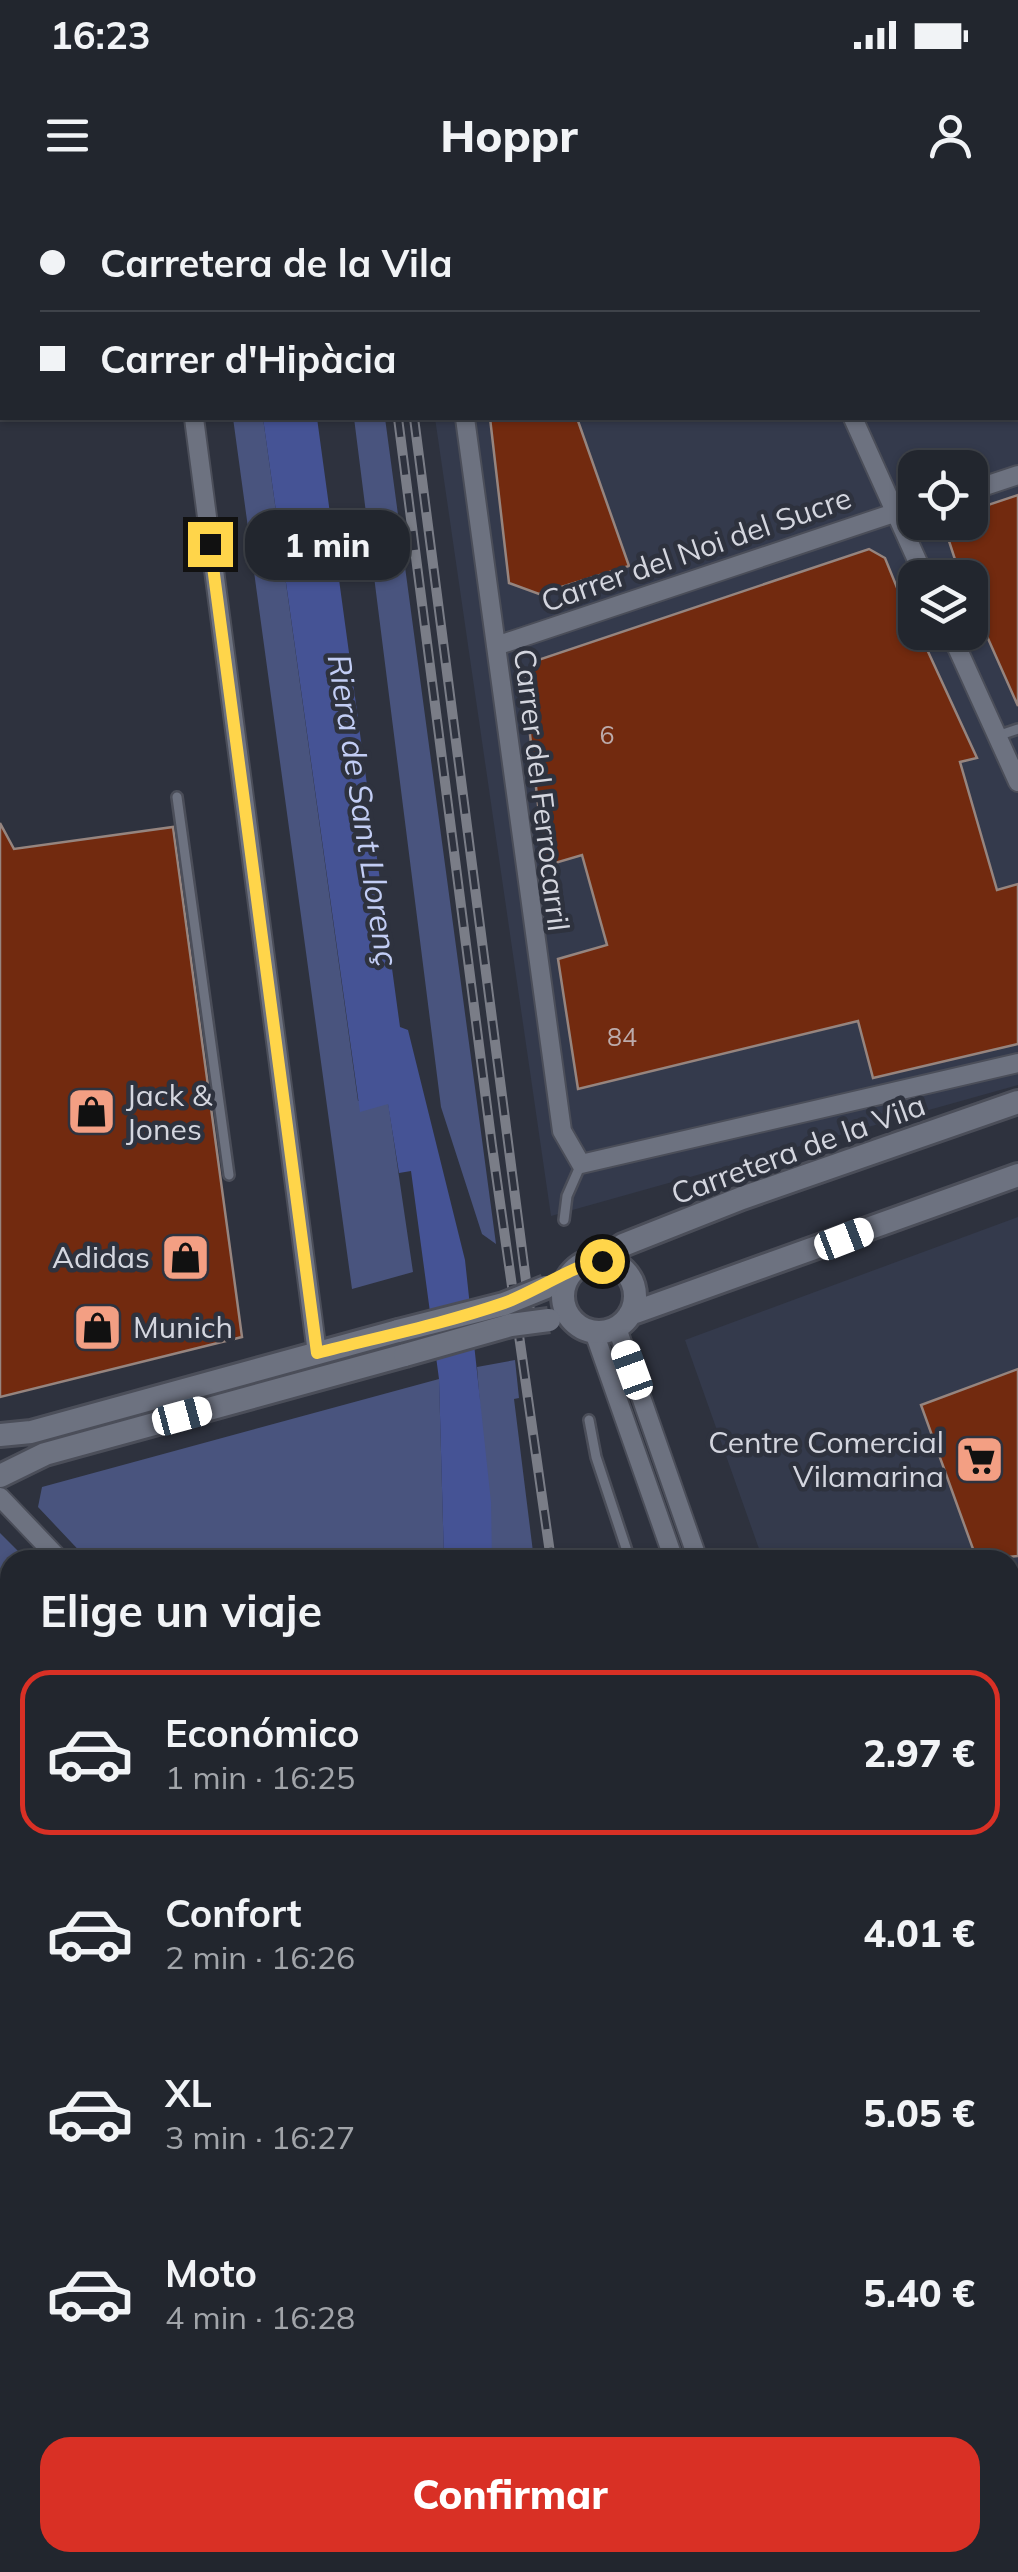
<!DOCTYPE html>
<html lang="es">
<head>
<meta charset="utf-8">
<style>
  :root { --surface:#22262e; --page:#2a2e36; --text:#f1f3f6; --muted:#a2a5aa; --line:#3f434a; --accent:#d93025 }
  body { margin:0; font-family:Mulish,sans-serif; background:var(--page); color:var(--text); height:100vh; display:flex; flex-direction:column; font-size:38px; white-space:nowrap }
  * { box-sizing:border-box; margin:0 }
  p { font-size:32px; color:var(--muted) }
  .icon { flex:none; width:55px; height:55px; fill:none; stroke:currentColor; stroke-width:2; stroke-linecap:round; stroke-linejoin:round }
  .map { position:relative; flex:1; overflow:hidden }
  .drawer { position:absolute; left:0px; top:1350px; width:1020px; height:1022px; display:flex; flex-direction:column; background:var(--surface); border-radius:30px 30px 0 0; box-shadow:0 2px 8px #0004,0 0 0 2px var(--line) }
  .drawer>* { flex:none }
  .hud { position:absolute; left:0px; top:0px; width:1020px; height:220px; box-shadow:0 2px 8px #0004,0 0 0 2px var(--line); display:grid; align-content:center; height:220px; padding:0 40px; background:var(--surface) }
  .tools { position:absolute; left:898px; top:250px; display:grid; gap:20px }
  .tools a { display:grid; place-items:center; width:90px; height:90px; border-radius:20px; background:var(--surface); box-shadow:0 2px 8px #0004,0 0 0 2px var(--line); font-size:50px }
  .end { position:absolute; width:45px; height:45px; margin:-22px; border:12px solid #ffd54a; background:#111; box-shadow:0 0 0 5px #111 }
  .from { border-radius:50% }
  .bubble { position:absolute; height:70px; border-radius:30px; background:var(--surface); box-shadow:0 2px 8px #0004,0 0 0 2px var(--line); font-size:32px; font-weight:800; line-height:70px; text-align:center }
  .car { position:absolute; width:30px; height:60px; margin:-30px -15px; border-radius:12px; box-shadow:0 0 8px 2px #0007; background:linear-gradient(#fff 24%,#345 0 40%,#fff 0 76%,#345 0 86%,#fff 0) }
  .hud b { display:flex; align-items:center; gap:35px; height:95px; font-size:38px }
  .hud b+b { border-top:2px solid var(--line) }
  .hud i { width:25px; height:25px; background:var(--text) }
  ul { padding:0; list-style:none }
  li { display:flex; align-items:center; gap:30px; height:165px; margin:0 20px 15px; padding:0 20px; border:5px solid transparent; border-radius:30px }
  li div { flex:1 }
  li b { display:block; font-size:38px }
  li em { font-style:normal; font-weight:800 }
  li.on { border-color:var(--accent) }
  li>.icon { width:90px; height:90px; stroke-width:1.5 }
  h2 { padding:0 40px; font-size:45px; line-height:120px }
  .action { display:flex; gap:20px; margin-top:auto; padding:20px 40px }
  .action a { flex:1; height:115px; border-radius:30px; background:var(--accent); color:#fff; font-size:40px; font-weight:800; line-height:115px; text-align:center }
  .status { display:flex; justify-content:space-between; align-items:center; height:70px; padding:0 50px; background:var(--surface); direction:ltr }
  .status svg { height:28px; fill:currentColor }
  header { display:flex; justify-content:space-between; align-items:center; height:130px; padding:0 40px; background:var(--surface); font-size:45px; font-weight:800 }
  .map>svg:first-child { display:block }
  .built { fill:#343a4c; fill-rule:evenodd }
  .green { fill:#49547e }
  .water { fill:#455395 }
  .building { fill:#722a0f; stroke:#96857f; stroke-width:2.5 }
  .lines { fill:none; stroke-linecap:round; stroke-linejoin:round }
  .service-casing { stroke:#4b4e59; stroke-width:14 }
  .minor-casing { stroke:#4b4e59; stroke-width:22 }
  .tertiary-casing { stroke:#4b4e59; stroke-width:28 }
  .motorway-casing { stroke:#4b4e59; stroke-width:40 }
  .service { stroke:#6d7280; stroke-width:9 }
  .minor { stroke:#6d7280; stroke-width:18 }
  .tertiary { stroke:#6d7280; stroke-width:22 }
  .motorway { stroke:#697bcb; stroke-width:35 }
  .rail-casing { stroke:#7a7d87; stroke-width:10 }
  .rail { stroke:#2e323e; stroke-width:6; stroke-dasharray:19; stroke-linecap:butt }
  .tertiary-bridge-casing { stroke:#4b4e59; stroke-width:28; stroke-linecap:butt }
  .tertiary-bridge { stroke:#6d7280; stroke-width:22 }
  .route { stroke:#ffd54a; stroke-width:12 }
  .labels { text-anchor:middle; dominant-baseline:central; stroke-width:9; stroke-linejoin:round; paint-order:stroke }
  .number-label { font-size:25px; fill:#bcabab }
  .street-label { font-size:30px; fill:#d4d6df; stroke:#2e323e }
  .poi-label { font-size:30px; fill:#d4d6df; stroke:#2e323e; text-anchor:start }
  .water-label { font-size:32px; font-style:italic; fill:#c2cdf4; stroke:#2e323e }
</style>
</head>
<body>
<div class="status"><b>16:23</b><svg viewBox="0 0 49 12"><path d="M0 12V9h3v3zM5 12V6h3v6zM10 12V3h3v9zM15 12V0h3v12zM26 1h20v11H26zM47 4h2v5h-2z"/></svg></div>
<header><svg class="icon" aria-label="menu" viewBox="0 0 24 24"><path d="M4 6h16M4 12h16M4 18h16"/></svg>Hoppr<svg class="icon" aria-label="person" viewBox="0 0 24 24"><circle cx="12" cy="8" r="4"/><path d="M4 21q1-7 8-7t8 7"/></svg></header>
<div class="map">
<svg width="1018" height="2372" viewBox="0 0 1018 2372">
  <rect width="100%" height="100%" fill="#2e323e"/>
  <path class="built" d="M404 0H1018V885L551 1016 435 218H1018V2ZM915 268H970V322H915ZM915 378H970V432H915Z
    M1018 1017V1446L1010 1449V1360H763L685 1140Z"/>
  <path class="green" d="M233 218H263L358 901 387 895 413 1072 352 1089Z
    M354 218H385L496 1044 482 1034 441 907Z
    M515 1160 519 1198 514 1199 534 1360H492L477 1167Z
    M439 1179 444 1360H88L38 1307 42 1287Z
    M0 1333 26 1359 36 1352 43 1360H10V1489L0 1478Z
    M0 1613 10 1623V1687L0 1676Z
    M1018 1644V2036L1010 2021V1647Z
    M573 2363H645L646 2372H578Z"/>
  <path class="water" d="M263 218H317L400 827 408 830 465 1060 491 1302 492 1360H444L439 1179 411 971 399 973 388 904 360 912Z
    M381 2362H465V2363L448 2372H364Z"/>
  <path class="building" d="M490 218H577L629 366 539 394 509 383Z
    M1018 295V506L970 398V378H961L948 338 953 322H970V311Z
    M869 349 885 358 915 432H919L977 558 960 562 997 690 1018 684V844L873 878 858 821 578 889 558 759 607 745 582 655 545 666 524 482 526 471 538 460Z
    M0 623 14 649 173 627 242 1137 0 1197Z
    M1018 1169V1356L977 1360 921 1205Z"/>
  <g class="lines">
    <defs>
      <path id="service" d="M997 536 1018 529
        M177 597 229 975
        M564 1020 567 996 581 964
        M589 1220 596 1257 630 1360
        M1010 1572 1018 1570"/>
      <path id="minor" d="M165 0V2
        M436 0V2
        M754 0 756 2
        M0 195 2 194
        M194 218 317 1153
        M465 218 562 931 581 964 1018 863
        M853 218 925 378
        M970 291 1018 275
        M950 432 1018 582
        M496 446 915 306
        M617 1128 698 1360
        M594 1132 674 1360
        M0 1297 60 1360
        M1010 2089 1018 2100
        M1010 2137 1018 2149
        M656 2362 658 2372"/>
      <path id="tertiary" d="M1 0 2 8
        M0 136 2 131
        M563 1096a36 36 0 1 1 72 0a36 36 0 1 1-72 0Z
        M602 1061 623 1045 742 998 1018 902
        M630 1114 1018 975
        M0 1235 31 1232 398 1131
        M0 1276 45 1254 405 1155"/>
      <path id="motorway" d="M0 65V85
        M0 1510 10 1521
        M0 1577 10 1587
        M740 2362 749 2372
        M799 2362 808 2372"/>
    </defs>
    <use href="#service" class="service-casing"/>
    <use href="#minor" class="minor-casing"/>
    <use href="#tertiary" class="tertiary-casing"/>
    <use href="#motorway" class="motorway-casing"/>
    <use href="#service" class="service"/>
    <use href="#minor" class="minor"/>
    <use href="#tertiary" class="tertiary"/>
    <use href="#motorway" class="motorway"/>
    <defs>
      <path id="rail" d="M385 0V2
        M398 218 492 946 551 1360
        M414 218 532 1127
        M681 2362 682 2372
        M698 2362 699 2372"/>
    </defs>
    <use href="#rail" class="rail-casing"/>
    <use href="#rail" class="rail"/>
    <defs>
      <path id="tertiary-bridge" d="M398 1131 504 1104 546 1087
        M405 1155 511 1125 549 1120"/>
    </defs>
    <use href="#tertiary-bridge" class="tertiary-bridge-casing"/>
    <use href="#tertiary-bridge" class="tertiary-bridge"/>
  </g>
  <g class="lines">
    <path class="route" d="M210 344 317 1153C379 1137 443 1124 504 1103 531 1094 581 1061 602 1061"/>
  </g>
  <defs>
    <symbol id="shop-square" viewBox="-11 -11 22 22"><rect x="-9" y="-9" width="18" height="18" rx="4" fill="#f39f83" stroke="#2e323e"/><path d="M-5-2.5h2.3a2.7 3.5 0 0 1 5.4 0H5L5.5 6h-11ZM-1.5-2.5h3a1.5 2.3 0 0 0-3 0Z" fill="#111"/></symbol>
    <symbol id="supermarket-square" viewBox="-11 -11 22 22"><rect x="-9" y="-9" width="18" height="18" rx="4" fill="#f39f83" stroke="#2e323e"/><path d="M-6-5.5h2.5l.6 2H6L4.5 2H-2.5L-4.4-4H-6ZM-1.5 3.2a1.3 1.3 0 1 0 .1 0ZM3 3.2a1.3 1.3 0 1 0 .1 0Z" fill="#111"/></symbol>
  </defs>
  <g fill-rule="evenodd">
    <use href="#shop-square" x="64" y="884" width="55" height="55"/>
    <use href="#shop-square" x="158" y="1030" width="55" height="55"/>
    <use href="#shop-square" x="70" y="1100" width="55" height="55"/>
    <use href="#supermarket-square" x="952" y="1232" width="55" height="55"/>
  </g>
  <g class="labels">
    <g class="number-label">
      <text x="607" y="534">6</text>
      <text x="622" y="836">84</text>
    </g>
    <g class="street-label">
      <text transform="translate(696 349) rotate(-19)">Carrer del Noi del Sucre</text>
      <text transform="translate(542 590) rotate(83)">Carrer del Ferrocarril</text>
      <text transform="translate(798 949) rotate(-20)">Carretera de la Vila</text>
    </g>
    <g class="poi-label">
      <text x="126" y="895">Jack &amp;<tspan x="126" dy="34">Jones</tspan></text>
      <text x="150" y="1057" text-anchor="end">Adidas</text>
      <text x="133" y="1127">Munich</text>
      <text x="944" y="1242" text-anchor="end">Centre Comercial<tspan x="944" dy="34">Vilamarina</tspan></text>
    </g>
    <g class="water-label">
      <text transform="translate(364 610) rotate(81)">Riera de Sant Llorenç</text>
    </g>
  </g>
</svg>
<div class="tools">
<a><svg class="icon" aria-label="locate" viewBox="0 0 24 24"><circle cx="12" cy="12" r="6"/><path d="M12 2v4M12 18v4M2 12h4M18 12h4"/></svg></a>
<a><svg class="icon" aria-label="layers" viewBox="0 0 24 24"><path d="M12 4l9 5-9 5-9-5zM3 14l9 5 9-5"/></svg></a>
</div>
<i class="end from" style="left:602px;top:1061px"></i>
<i class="end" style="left:210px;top:344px"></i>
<div class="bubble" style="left:245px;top:310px;width:165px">1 min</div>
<i class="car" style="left:844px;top:1039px;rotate:69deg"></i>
<i class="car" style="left:632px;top:1170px;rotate:340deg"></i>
<i class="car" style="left:182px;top:1216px;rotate:75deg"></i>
<div class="hud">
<b><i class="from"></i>Carretera de la Vila</b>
<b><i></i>Carrer d'Hipàcia</b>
</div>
<section class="drawer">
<h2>Elige un viaje</h2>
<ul>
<li class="on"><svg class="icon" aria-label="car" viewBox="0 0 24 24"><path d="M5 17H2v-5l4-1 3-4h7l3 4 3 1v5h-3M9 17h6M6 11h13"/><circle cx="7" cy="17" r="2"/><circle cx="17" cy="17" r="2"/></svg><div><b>Económico</b><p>1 min · 16:25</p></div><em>2.97 €</em></li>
<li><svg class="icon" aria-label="car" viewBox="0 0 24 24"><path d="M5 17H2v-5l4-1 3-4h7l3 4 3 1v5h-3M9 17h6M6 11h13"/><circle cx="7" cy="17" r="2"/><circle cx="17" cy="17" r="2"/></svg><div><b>Confort</b><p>2 min · 16:26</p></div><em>4.01 €</em></li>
<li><svg class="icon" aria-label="car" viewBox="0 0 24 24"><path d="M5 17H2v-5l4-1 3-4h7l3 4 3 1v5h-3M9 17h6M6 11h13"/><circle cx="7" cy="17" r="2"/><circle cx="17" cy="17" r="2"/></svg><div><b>XL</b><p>3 min · 16:27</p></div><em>5.05 €</em></li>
<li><svg class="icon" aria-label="car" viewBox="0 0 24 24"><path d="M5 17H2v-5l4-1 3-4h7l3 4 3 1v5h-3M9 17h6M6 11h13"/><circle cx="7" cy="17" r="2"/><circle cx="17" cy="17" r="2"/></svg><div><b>Moto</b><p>4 min · 16:28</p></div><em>5.40 €</em></li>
</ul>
<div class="action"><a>Confirmar</a></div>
</section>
</div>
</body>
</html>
